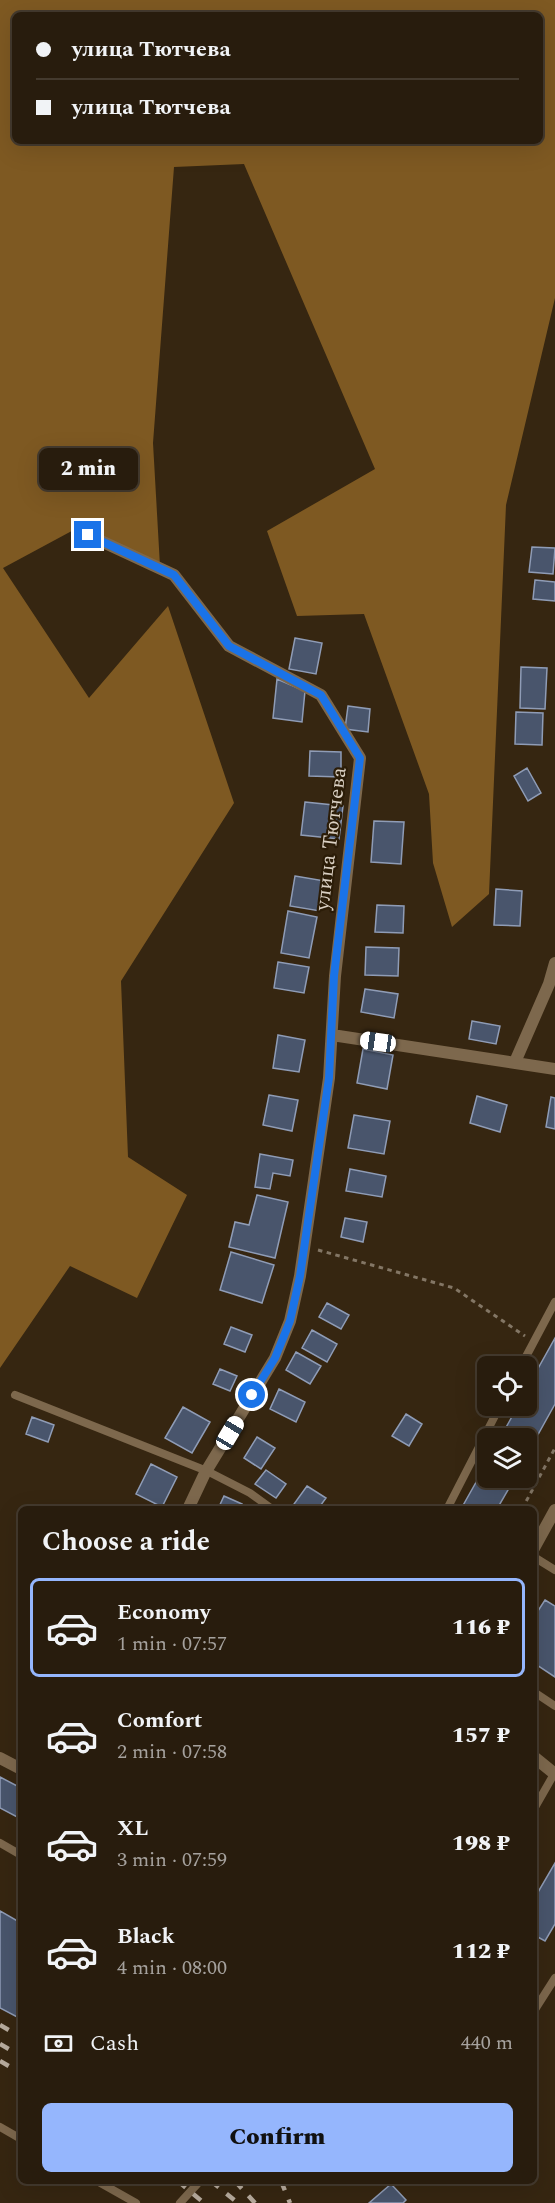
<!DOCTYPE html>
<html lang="en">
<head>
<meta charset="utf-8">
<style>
  :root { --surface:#281c0d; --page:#34291b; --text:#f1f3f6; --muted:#a5a19d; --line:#443a2e; --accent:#95b6fd }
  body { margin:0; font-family:Spectral,serif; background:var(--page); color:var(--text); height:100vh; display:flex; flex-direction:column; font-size:22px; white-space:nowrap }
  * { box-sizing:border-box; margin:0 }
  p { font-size:20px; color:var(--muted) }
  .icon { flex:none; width:33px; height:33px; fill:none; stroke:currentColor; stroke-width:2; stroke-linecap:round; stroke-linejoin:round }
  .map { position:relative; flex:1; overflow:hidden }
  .drawer { position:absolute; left:18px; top:1506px; width:519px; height:678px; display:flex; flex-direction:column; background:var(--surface); border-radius:9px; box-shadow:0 6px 24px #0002,0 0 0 2px var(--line) }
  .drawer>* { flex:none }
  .guide { position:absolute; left:12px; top:12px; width:531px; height:132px; border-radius:9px; box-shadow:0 6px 24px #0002,0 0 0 2px var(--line); display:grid; align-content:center; height:132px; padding:0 24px; background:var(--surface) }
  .controls { position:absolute; left:477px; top:1356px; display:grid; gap:12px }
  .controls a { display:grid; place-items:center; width:60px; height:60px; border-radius:9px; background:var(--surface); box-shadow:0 6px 24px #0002,0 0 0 2px var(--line); font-size:30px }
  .end { position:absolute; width:27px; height:27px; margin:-14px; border:8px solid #1a73e8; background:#fff; box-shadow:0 0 0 3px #fff }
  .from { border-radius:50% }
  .bubble { position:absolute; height:42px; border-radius:9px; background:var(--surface); box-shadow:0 6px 24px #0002,0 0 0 2px var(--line); font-size:20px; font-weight:800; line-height:42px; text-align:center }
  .car { position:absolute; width:18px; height:36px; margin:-18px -9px; border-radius:8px; box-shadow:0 0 4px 2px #0007; background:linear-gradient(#fff 24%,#345 0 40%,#fff 0 76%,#345 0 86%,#fff 0) }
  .guide b { display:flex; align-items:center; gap:21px; height:57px; font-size:22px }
  .guide b+b { border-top:2px solid var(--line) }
  .guide i { width:15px; height:15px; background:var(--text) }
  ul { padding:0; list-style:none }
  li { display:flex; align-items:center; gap:18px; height:99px; margin:0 12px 9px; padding:0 12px; border:3px solid transparent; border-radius:9px }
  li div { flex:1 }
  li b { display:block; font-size:22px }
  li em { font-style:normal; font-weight:800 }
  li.active { border-color:var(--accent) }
  li>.icon { width:54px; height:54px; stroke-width:1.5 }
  h2 { padding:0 24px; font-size:27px; line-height:72px }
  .pay { display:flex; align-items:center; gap:15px; height:66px; padding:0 24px; font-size:22px }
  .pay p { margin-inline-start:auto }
  .action { display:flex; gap:12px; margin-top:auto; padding:12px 24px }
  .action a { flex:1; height:69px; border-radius:9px; background:var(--accent); color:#111; font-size:24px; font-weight:800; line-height:69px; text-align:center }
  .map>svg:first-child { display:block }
  .forest { fill:#7e5922; fill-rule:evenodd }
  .building { fill:#49556c; stroke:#8f9cb6; stroke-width:1.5 }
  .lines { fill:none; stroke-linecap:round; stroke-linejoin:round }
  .path { stroke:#837665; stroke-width:3; stroke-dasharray:4.5 4.5; stroke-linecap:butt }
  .service { stroke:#7d684d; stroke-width:8 }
  .minor { stroke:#7d684d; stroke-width:12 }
  .rail { stroke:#b7ab9d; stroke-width:4.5; stroke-dasharray:10 10; stroke-linecap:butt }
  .route { stroke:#1a73e8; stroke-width:8 }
  .labels { text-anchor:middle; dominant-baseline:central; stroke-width:4.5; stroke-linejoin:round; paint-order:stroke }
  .street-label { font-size:21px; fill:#dad0c3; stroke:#2b1c07 }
</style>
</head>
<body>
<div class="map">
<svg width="555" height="2203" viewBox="0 0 555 2203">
  <rect width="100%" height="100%" fill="#362611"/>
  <path class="forest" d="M0 0H555V298L506 505 489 894 452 927 433 863 429 794 364 614 297 616 267 531 375 469 244 164 174 167 153 443 160 566 81 526 3 568 89 698 168 606 234 803 121 981 128 1157 187 1195 137 1298 70 1266 0 1368ZM15 15H540V141H15Z"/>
  <path class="building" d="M532 547 555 548 553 574 529 572Z
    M535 580 555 582V601L533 599Z
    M295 638 322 643 316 674 289 669Z
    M521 667 547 668 545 709 520 708Z
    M277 679 305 691 302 722 273 718Z
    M348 706 370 709 368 732 345 729Z
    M516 712 543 713 542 745 515 744Z
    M310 751 341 752V777L309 776Z
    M527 768 541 793 528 801 514 776Z
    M305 802 343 806 339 839 301 835Z
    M374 821 404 822 401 864 371 862Z
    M295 876 325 881 320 911 290 906Z
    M496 889 522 891 520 926 494 925Z
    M377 905 404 906 403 933 375 932Z
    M288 911 317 917 309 958 281 953Z
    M366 947 399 948 398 976 365 975Z
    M278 962 309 967 304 993 274 988Z
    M365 989 398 994 394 1018 361 1012Z
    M472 1021 500 1026 496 1044 469 1039Z
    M278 1035 305 1040 299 1072 273 1068Z
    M363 1049 393 1055 387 1089 357 1083Z
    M269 1095 298 1100 292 1131 263 1125Z
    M477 1096 507 1105 500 1132 470 1123Z
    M551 1097 555 1098V1129L546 1127Z
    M354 1115 390 1121 384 1154 348 1148Z
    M260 1154 293 1160 290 1176 273 1173 270 1189 255 1187Z
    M350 1169 386 1176 382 1197 346 1191Z
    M257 1195 288 1202 275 1258 229 1247 235 1222 249 1225Z
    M345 1218 367 1222 363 1242 341 1237Z
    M231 1252 274 1265 262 1303 220 1290Z
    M327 1303 349 1315 341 1329 319 1317Z
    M231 1327 252 1335 245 1352 224 1344Z
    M312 1330 337 1344 327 1362 302 1348Z
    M555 1338V1404L526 1456V1438H500L518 1406H526V1390Z
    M296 1352 321 1366 310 1384 286 1370Z
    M220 1369 237 1376 230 1391 213 1384Z
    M279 1389 305 1402 296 1422 270 1409Z
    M183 1407 210 1422 192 1453 165 1438Z
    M406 1414 422 1424 409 1446 392 1436Z
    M32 1417 54 1425 48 1442 26 1434Z
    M257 1437 275 1448 261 1469 244 1458Z
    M488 1461V1478H515L497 1509H461Z
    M151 1464 177 1477 162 1507 136 1494Z
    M266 1470 286 1484 276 1498 255 1484Z
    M307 1486 326 1498 318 1509H301L294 1504Z
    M224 1496 242 1504 240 1509H218Z
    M545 1600 555 1606V1677L534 1663V1617Z
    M0 1777 21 1788V1819L0 1808Z
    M555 1863V1924L545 1941 534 1935V1899Z
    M0 1911 21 1923V2019L0 2008Z
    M391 2184 406 2200 403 2203H369Z"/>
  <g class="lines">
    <path class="path" d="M318 1250 454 1288 525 1336
      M522 1509 555 1448"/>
    <path class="service" d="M521 1366 555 1302
      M15 1395 207 1471 250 1493 272 1509
      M447 1509 500 1406
      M534 1557 555 1570
      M534 1692 555 1706
      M534 1809 554 1774
      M0 1843 21 1855
      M534 2011 555 1978
      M0 2127 21 2139
      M97 2181 136 2203
      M180 2203 200 2181"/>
    <path class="minor" d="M88 535 174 575 229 646 321 695 360 758 335 976 329 1078 300 1276 290 1321 275 1358 205 1473 188 1509
      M332 1035 555 1069
      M515 1062 549 984 555 963
      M534 1548 555 1510
      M534 1757 555 1774
      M0 1758 21 1769"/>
    <path class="rail" d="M0 2025 21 2037
      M0 2044 21 2056
      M0 2061 21 2073
      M178 2181 204 2203
      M211 2181 238 2203
      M235 2181 255 2203
      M281 2181 290 2203"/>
  </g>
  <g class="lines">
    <path class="route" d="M88 535 174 575 229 646 321 695 360 758 334 976 329 1078 300 1276 290 1321 275 1358 252 1395"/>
  </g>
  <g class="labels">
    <g class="street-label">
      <text transform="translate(331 839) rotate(-83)">улица Тютчева</text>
    </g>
  </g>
</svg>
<div class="controls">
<a><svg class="icon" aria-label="locate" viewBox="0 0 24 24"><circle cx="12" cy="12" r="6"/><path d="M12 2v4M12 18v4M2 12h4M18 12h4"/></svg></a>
<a><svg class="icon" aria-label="layers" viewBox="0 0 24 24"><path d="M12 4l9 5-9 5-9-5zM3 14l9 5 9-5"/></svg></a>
</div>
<i class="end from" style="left:252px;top:1395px"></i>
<i class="end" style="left:88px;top:535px"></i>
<div class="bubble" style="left:39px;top:448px;width:99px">2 min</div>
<i class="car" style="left:378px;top:1042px;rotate:278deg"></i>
<i class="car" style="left:230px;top:1433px;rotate:31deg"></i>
<div class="guide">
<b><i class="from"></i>улица Тютчева</b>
<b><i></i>улица Тютчева</b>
</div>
<section class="drawer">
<h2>Choose a ride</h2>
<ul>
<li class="active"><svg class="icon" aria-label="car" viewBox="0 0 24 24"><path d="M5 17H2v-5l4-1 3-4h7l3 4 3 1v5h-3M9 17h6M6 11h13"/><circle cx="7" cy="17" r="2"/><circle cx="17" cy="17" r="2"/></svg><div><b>Economy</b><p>1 min · 07:57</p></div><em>116 ₽</em></li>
<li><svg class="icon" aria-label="car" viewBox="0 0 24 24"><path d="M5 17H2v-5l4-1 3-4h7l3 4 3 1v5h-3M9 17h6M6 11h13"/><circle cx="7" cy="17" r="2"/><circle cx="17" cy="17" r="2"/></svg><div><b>Comfort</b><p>2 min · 07:58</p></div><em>157 ₽</em></li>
<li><svg class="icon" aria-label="car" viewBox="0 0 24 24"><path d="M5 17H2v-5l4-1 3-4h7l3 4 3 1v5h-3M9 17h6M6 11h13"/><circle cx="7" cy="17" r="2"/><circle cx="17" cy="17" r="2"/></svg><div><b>XL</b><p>3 min · 07:59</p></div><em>198 ₽</em></li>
<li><svg class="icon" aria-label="car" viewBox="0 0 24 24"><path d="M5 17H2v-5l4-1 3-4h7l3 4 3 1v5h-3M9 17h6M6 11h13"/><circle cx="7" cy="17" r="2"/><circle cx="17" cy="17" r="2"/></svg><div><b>Black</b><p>4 min · 08:00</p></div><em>112 ₽</em></li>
</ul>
<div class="pay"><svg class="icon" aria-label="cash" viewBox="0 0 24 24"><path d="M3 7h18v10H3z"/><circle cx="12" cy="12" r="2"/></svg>Cash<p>440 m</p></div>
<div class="action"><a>Confirm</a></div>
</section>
</div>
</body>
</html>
